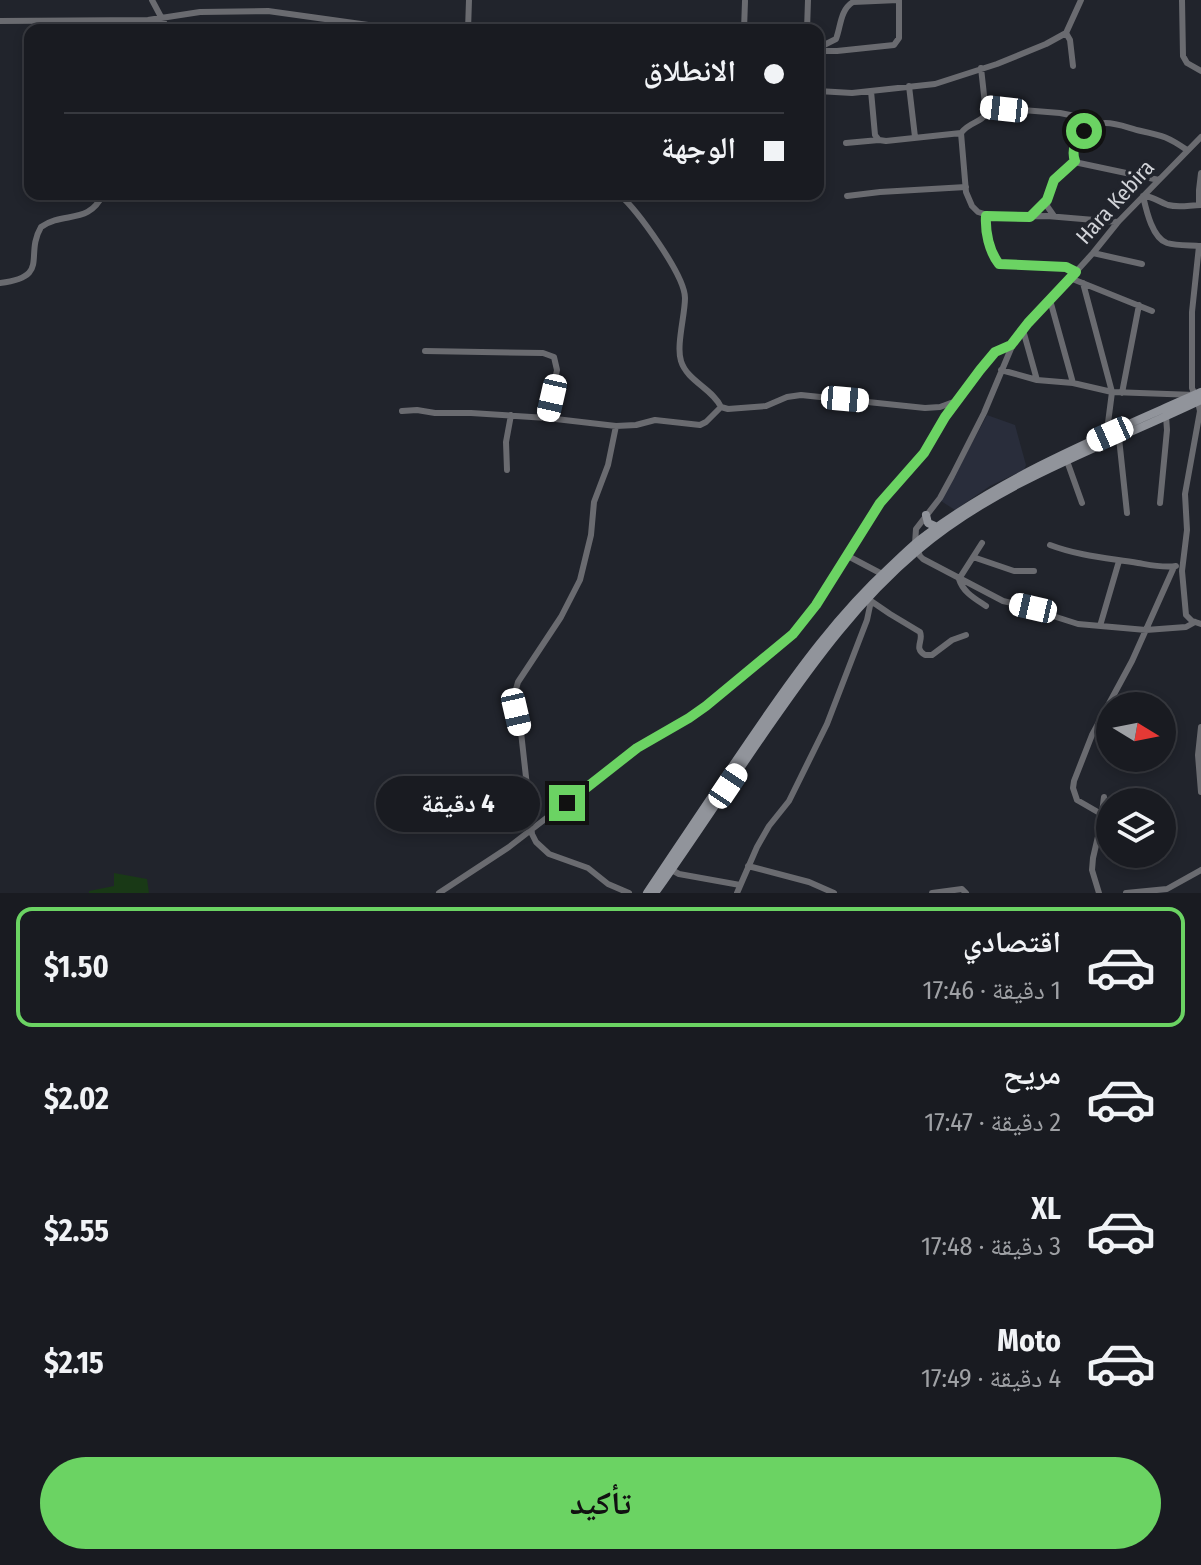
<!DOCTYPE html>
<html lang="ar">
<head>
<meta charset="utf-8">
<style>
  :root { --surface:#191b21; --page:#22242a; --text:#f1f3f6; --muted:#9fa1a5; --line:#37393f; --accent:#6bd363 }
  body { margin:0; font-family:"Fira Sans Condensed","Noto Naskh Arabic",sans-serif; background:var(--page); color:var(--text); direction:rtl; height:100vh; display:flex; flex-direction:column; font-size:30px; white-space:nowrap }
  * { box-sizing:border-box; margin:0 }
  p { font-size:26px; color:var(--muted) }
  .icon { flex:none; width:44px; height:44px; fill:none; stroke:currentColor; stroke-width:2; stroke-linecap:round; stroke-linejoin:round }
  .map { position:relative; height:893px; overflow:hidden; direction:ltr }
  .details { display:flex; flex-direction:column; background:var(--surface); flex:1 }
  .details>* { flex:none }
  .top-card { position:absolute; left:24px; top:24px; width:800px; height:176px; border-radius:16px; box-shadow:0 4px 12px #0003,0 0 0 2px var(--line); direction:rtl; display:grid; align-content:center; height:176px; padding:0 40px; background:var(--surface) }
  .needle { width:52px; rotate:100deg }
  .tools { position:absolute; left:1096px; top:692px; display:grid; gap:16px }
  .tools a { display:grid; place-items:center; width:80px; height:80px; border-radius:50%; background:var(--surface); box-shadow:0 4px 12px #0003,0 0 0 2px var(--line); font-size:40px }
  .end { position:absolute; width:36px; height:36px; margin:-18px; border:10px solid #6bd363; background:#111; box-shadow:0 0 0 4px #111 }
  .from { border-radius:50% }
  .bubble { position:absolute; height:56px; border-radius:28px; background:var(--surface); box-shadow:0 4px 12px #0003,0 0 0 2px var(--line); font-size:26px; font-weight:700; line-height:56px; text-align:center; direction:rtl }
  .car { position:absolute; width:24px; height:48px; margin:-24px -12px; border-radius:10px; box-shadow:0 0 6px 2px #0007; background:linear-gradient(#fff 24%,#345 0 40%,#fff 0 76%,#345 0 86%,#fff 0) }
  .top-card b { display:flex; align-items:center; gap:28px; height:76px; font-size:30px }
  .top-card b+b { border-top:2px solid var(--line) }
  .top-card i { width:20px; height:20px; background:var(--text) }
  ul { padding:14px 0 0; list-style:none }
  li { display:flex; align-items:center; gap:24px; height:120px; margin:0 16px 12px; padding:0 24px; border:4px solid transparent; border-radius:16px }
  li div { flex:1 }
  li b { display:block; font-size:30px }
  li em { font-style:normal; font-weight:700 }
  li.active { border-color:var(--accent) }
  li>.icon { width:72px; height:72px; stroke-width:1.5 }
  .primary-button { display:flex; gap:16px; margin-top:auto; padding:16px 40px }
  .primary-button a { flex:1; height:92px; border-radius:48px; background:var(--accent); color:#111; font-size:32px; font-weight:700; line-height:92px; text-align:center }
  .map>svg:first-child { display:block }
  .built { fill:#292d3b }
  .green { fill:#193916 }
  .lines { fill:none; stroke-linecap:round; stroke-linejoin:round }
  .minor { stroke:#6a6b70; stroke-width:6 }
  .secondary { stroke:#91949b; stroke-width:8 }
  .route { stroke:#6bd363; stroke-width:10 }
  .labels { text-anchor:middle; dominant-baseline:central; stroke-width:7; stroke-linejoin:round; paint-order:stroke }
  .street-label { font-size:22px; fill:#d1d3d8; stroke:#21242c }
</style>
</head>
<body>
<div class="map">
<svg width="1201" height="893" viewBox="0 0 1201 893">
  <rect width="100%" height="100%" fill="#21242c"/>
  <path class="built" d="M987 415 1015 425 1026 465 1024 470 990 486 955 510 941 501Z"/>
  <path class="green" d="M114 873 147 879 149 893H89V891L114 886Z"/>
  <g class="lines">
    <path class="minor" d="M152 0 168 30
      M1182 0 1183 56 1187 63 1201 71
      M0 21 148 20 200 12 268 11 404 30
      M468 30 469 0
      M744 30 745 1
      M807 30 808 0
      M1066 33 1070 40 1073 66
      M818 48 836 39C841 26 840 10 853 2L898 0
      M818 51H837L894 45 899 38V0
      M909 86 915 137
      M818 91 852 93 935 84 997 64 1046 44 1066 33 1081 0
      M871 91 875 135 879 140 886 141 961 133C970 121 982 123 986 113L981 68
      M986 107 1060 113 1100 121
      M961 133 966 192 972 206 978 212 994 217 1047 216 1118 222
      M846 143 879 140
      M1159 180 1079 163 1075 161C1072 151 1074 140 1082 133 1101 115 1120 126 1141 131 1164 136 1168 137 1187 150
      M619 194C637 210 685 275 685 298 685 315 676 346 681 361 687 381 713 389 721 407
      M847 196 880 192 966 187
      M1199 205V190L1201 173
      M1201 205C1190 205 1179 208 1168 205 1159 202 1153 196 1143 196 1146 209 1152 238 1167 243 1177 246 1190 245 1201 246
      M986 216C986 232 990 251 999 264L1066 267 1076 272
      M1054 216 1047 206C1050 179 1057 177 1075 161
      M1030 217 1047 200
      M1093 253 1142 264
      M1070 278 1152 311
      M0 283C51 277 24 256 41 227 64 211 89 225 103 194
      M1083 283 1112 392 1108 423 1110 434
      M1050 300 1073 383
      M1023 330 1037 380
      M425 351 543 353 554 357 557 370 547 418
      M1001 370 1037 380 1073 383 1112 392 1195 395 1192 388V312L1199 246
      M1122 393 1139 305
      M1198 402 1200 411 1185 494 1187 530 1182 571 1186 615 1192 621 1201 624
      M402 411 417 410 435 413H471L547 418 616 426 636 425 655 420 700 425 706 422 721 407 728 409 766 406 787 397 801 395 925 408 940 407 959 400
      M616 426 608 465 594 502 591 535 580 580 561 617 518 682 514 696 521 732 530 813 532 834 536 842 549 854 588 868 608 884 629 893
      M1119 438 1127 513
      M1067 461 1082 503
      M507 470 506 442 511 415
      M1160 503 1167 430 1166 416
      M1050 545C1079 556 1108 558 1138 563 1150 565 1163 568 1176 566
      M846 555 882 574
      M973 557 1014 571H1034
      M959 579 982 543
      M959 579C963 592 974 598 986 606
      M871 601 890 614 920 632C924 641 913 648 925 655H932L952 640 966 635
      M1033 608 1003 601 923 559 920 556 915 544 916 529 940 498 952 476 984 413 1015 339 1093 253 1118 222 1201 137
      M1053 616 1078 624 1146 630 1186 627 1195 622
      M1100 626 1119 561
      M1201 727 1198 755 1201 792
      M1103 815 1077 800 1073 788 1074 781 1092 735 1132 661 1174 567
      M748 866 809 882 834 893
      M668 868 679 874 740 885
      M439 893 509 847 637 748 689 718 743 677 793 634 816 605 880 503 924 453 945 417 971 381 995 352 1011 345
      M737 893 757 847 769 826 789 801 827 724 867 620 871 601 867 598
      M932 893 962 889 966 893
      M1099 893 1092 870 1093 858 1100 828 1104 797
      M1126 893 1167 889 1201 870"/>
    <path class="secondary" d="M926 515 928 523 937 527
      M647 893C684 838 721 782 759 727 798 670 839 614 890 567 902 556 913 544 926 535 1009 473 1107 434 1201 392
      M655 893C695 837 732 779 772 722 815 660 859 600 917 551 999 481 1105 446 1201 400"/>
  </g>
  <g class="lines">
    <path class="route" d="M567 803 637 748 689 718 706 706 793 634 816 605 880 503 924 453 945 417 980 370 995 352 1011 345 1028 323 1076 272 1066 267 999 264C989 251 985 232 986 216L1030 217 1047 200 1054 180 1075 161C1071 150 1076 139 1084 131"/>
  </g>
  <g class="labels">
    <g class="street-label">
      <text transform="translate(1115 202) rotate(-48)">Hara Kebira</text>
    </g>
  </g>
</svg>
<div class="tools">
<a><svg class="needle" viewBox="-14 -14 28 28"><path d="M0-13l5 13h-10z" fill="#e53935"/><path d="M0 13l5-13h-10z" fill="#9fa1a5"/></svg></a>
<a><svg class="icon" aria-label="layers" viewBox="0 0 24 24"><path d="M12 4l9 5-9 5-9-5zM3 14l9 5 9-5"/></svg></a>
</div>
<i class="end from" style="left:1084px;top:131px"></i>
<i class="end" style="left:567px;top:803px"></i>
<div class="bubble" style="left:376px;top:776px;width:164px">4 دقيقة</div>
<i class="car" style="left:1004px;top:109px;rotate:276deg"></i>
<i class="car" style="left:552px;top:398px;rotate:193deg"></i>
<i class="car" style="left:845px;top:399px;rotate:95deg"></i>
<i class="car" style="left:1110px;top:434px;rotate:246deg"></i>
<i class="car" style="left:1033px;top:608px;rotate:283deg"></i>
<i class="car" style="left:516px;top:712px;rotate:167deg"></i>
<i class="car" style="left:728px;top:786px;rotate:34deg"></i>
<div class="top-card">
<b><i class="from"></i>الانطلاق</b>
<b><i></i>الوجهة</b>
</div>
</div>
<section class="details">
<ul>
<li class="active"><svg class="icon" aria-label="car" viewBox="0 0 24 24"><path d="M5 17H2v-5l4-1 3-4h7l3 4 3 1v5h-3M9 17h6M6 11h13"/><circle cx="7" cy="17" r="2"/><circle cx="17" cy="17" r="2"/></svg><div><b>اقتصادي</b><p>1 دقيقة · 17:46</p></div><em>$1.50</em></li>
<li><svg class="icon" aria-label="car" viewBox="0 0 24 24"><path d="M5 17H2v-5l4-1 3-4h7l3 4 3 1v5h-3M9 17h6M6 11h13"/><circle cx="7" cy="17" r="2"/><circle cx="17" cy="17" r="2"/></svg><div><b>مريح</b><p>2 دقيقة · 17:47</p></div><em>$2.02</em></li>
<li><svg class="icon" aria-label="car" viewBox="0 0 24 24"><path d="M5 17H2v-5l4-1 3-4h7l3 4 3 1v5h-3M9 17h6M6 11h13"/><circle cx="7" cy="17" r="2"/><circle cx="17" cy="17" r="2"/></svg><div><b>XL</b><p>3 دقيقة · 17:48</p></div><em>$2.55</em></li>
<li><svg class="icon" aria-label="car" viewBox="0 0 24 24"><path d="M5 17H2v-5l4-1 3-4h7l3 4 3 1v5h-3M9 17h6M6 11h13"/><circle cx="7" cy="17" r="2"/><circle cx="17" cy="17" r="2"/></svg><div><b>Moto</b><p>4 دقيقة · 17:49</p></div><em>$2.15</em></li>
</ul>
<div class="primary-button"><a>تأكيد</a></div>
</section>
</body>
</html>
